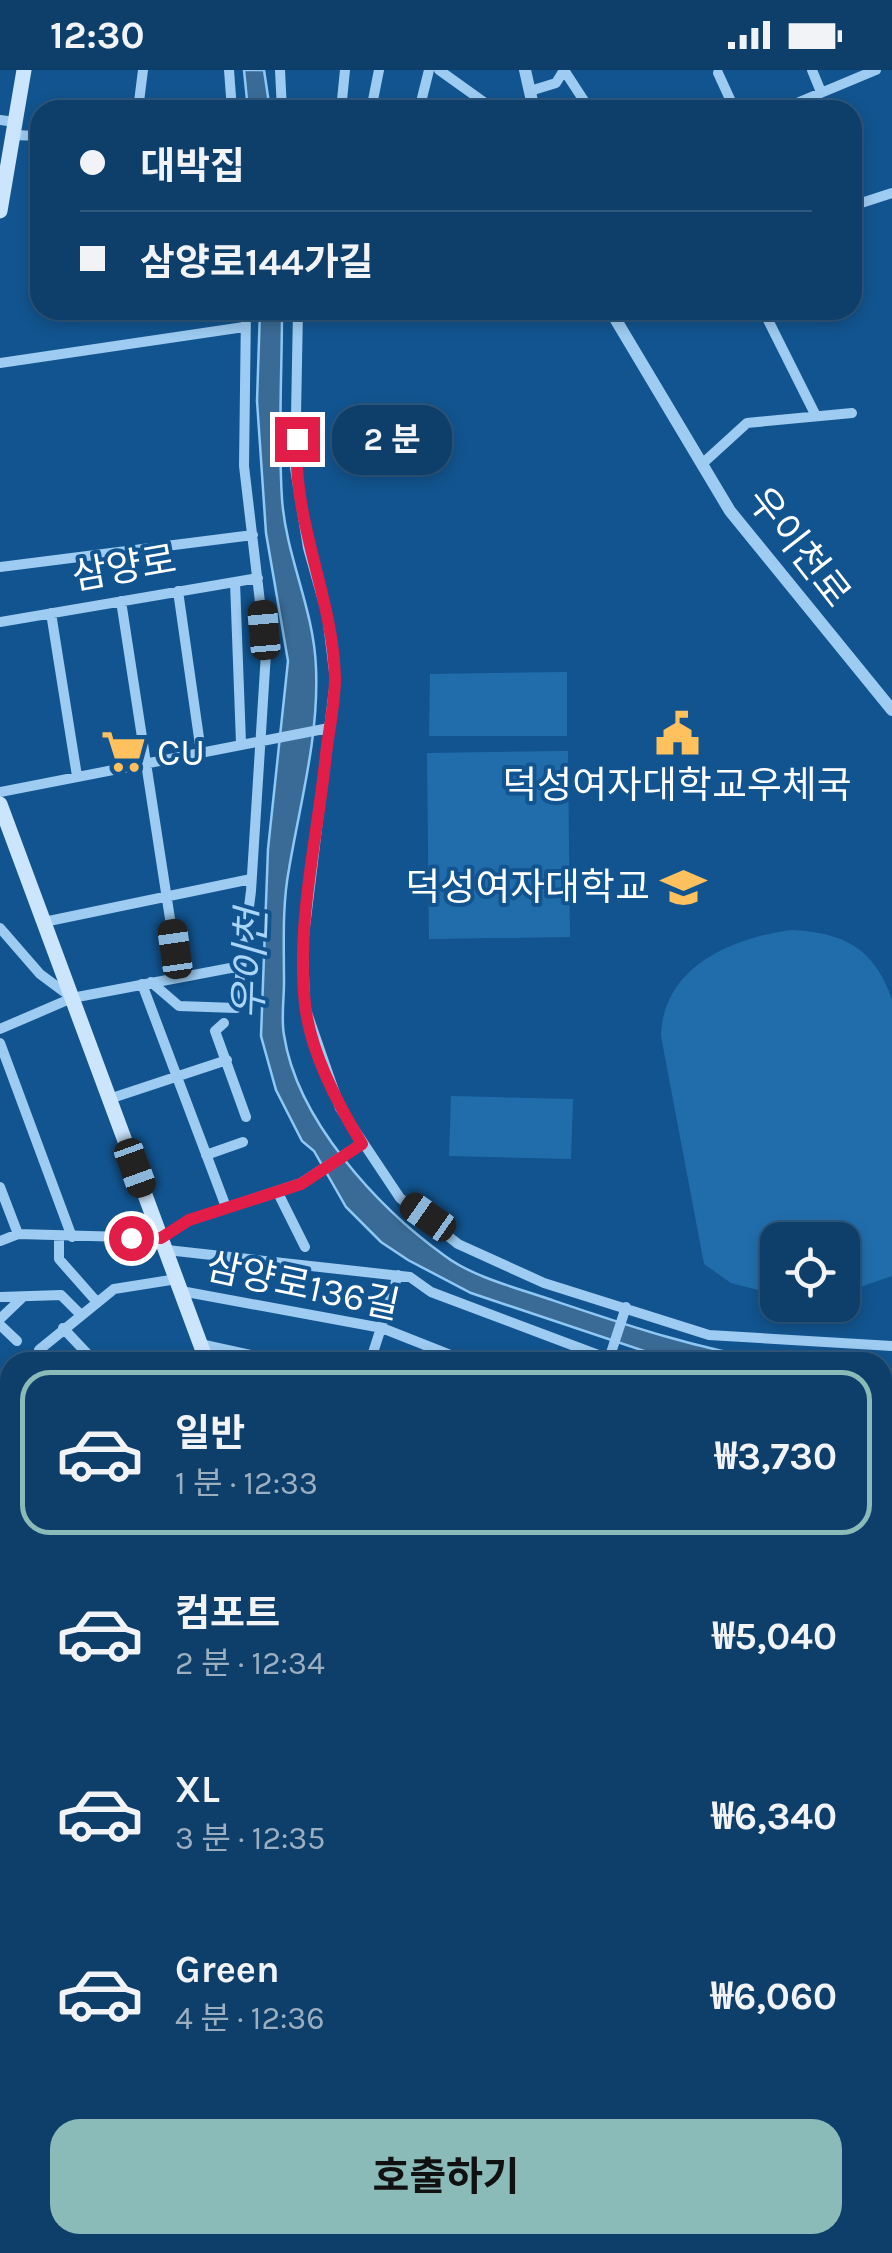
<!DOCTYPE html>
<html lang="ko">
<head>
<meta charset="utf-8">
<style>
  :root { --surface:#0e3f6b; --page:#1c4a73; --text:#f1f3f6; --muted:#9bafc1; --line:#2e587e; --accent:#8bbbb9 }
  body { margin:0; font-family:Karla,"Noto Sans KR",sans-serif; background:var(--page); color:var(--text); height:100vh; display:flex; flex-direction:column; font-size:38px; white-space:nowrap }
  * { box-sizing:border-box; margin:0 }
  p { font-size:32px; color:var(--muted) }
  .icon { flex:none; width:55px; height:55px; fill:none; stroke:currentColor; stroke-width:2; stroke-linecap:round; stroke-linejoin:round }
  .map { position:relative; flex:1; overflow:hidden }
  .sheet { position:absolute; left:0px; top:1282px; width:892px; height:902px; display:flex; flex-direction:column; background:var(--surface); border-radius:30px 30px 0 0; box-shadow:0 5px 15px #0003,0 0 0 2px var(--line) }
  .sheet>* { flex:none }
  .top-card { position:absolute; left:30px; top:30px; width:832px; height:220px; border-radius:30px; box-shadow:0 5px 15px #0003,0 0 0 2px var(--line); display:grid; align-content:center; height:220px; padding:0 50px; background:var(--surface) }
  .fabs { position:absolute; left:760px; top:1152px; display:grid; gap:20px }
  .fabs a { display:grid; place-items:center; width:100px; height:100px; border-radius:20px; background:var(--surface); box-shadow:0 5px 15px #0003,0 0 0 2px var(--line); font-size:50px }
  .end { position:absolute; width:45px; height:45px; margin:-22px; border:12px solid #e11d48; background:#fff; box-shadow:0 0 0 5px #fff }
  .from { border-radius:50% }
  .bubble { position:absolute; height:70px; border-radius:30px; background:var(--surface); box-shadow:0 5px 15px #0003,0 0 0 2px var(--line); font-size:32px; font-weight:700; line-height:70px; text-align:center }
  .car { position:absolute; width:30px; height:60px; margin:-30px -15px; border-radius:12px; box-shadow:0 0 8px 2px #0007; background:linear-gradient(#222 24%,#8ab4d8 0 40%,#222 0 76%,#8ab4d8 0 86%,#222 0) }
  .top-card b { display:flex; align-items:center; gap:35px; height:95px; font-size:38px }
  .top-card b+b { border-top:2px solid var(--line) }
  .top-card i { width:25px; height:25px; background:var(--text) }
  ul { padding:18px 0 0; list-style:none }
  li { display:flex; align-items:center; gap:30px; height:165px; margin:0 20px 15px; padding:0 30px; border:5px solid transparent; border-radius:30px }
  li div { flex:1 }
  li b { display:block; font-size:38px }
  li em { font-style:normal; font-weight:700 }
  li.selected { border-color:var(--accent) }
  li>.icon { width:90px; height:90px; stroke-width:1.5 }
  .cta { display:flex; gap:20px; margin-top:auto; padding:20px 50px }
  .cta a { flex:1; height:115px; border-radius:30px; background:var(--accent); color:#111; font-size:40px; font-weight:700; line-height:115px; text-align:center }
  .status { display:flex; justify-content:space-between; align-items:center; height:70px; padding:0 50px; background:var(--surface); direction:ltr }
  .status svg { height:28px; fill:currentColor }
  .map>svg:first-child { display:block }
  .green { fill:#216dac }
  .water { fill:#3a6b96; stroke:#8fc8f5; stroke-width:2.5 }
  .lines { fill:none; stroke-linecap:round; stroke-linejoin:round }
  .minor { stroke:#9dcbf1; stroke-width:10 }
  .tertiary { stroke:#9dcbf1; stroke-width:12 }
  .secondary { stroke:#cbe5fc; stroke-width:15 }
  .route { stroke:#e11d48; stroke-width:12 }
  .labels { text-anchor:middle; dominant-baseline:central; stroke-width:8; stroke-linejoin:round; paint-order:stroke }
  .street-label { font-size:38px; fill:#fff; stroke:#12548f }
  .poi-label { font-size:38px; fill:#fff; stroke:#12548f; text-anchor:start }
  .water-label { font-size:40px; font-style:italic; fill:#a9d5f9; stroke:#12548f }
</style>
</head>
<body>
<div class="status"><b>12:30</b><svg viewBox="0 0 49 12"><path d="M0 12V9h3v3zM5 12V6h3v6zM10 12V3h3v9zM15 12V0h3v12zM26 1h20v11H26zM47 4h2v5h-2z"/></svg></div>
<div class="map">
<svg width="892" height="2183" viewBox="0 0 892 2183">
  <rect width="100%" height="100%" fill="#12548f"/>
  <path class="green" d="M567 602V666H429L430 604Z
    M568 681 570 867 429 869 427 683Z
    M790 860C843 862 875 878 892 930V1206L843 1223 842 1170H778L777 1225 731 1213 704 1194 661 966C663 897 730 869 790 860Z
    M451 1026 573 1029 571 1089 449 1086Z"/>
  <path class="water" d="M244 0H264L270 40H248Z
    M260 240H282C282 302 278 367 282 429 286 487 314 539 316 598 319 667 300 733 289 799 282 835 284 876 284 913 284 929 281 949 284 965 297 1050 377 1137 445 1186 473 1207 517 1218 549 1229 626 1255 702 1281 782 1292H677L471 1223 408 1190 381 1172 346 1137 314 1081 302 1071 276 1020 261 966 268 779 288 591 266 463 257 331Z"/>
  <g class="lines">
    <path class="minor" d="M229 0 232 40
      M280 0 282 40
      M439 0 495 40
      M564 0 590 40
      M812 0 821 22
      M718 3 735 40
      M530 21 556 13 564 0
      M138 40 143 0
      M341 40 345 0
      M371 40 379 0
      M419 40 429 0
      M780 40 876 0
      M0 50 15 52
      M13 65 40 66
      M852 136 892 123
      M298 240 295 398 308 478 327 545 335 610 303 874 305 937 340 1038 400 1128 458 1174 544 1213 709 1265 892 1276
      M763 240 816 346
      M0 293 244 257
      M702 394 747 353 852 343
      M0 497 253 465
      M235 512 241 673
      M178 521 201 682
      M121 531 179 907
      M51 543 77 706
      M0 552 258 508
      M0 722 329 658
      M44 852 251 809
      M0 858 40 904 71 927
      M151 912 179 936 236 938 251 821 266 583 244 396 246 240
      M142 914 226 1137
      M224 953 215 961 246 1047
      M0 959 72 928 241 896
      M0 973 72 1167
      M109 1029 227 990
      M206 1085 243 1072
      M0 1117 18 1164
      M277 1121 305 1177
      M59 1167V1189L96 1231
      M0 1171 18 1164 161 1168 189 1150 301 1113 361 1074
      M167 1180 410 1207 431 1222 617 1292
      M181 1221 382 1258 468 1292
      M0 1227 61 1225 79 1243
      M0 1249 23 1227
      M0 1255 17 1271
      M63 1258 95 1292
      M200 1274 283 1292
      M50 1292 39 1280 114 1219 177 1209
      M370 1292 398 1205
      M608 1292 626 1237
      M0 1315 10 1326
      M882 1342 892 1341
      M0 1422 10 1411
      M0 1478 10 1511
      M882 1546 892 1552
      M882 1580 892 1568
      M0 1620 10 1618
      M3 1654 10 1668
      M882 1690 892 1696
      M0 1809 10 1828
      M0 1858 10 1853
      M0 1917 10 1973
      M882 1986 892 1998
      M0 2156 10 2159
      M117 2175 118 2183
      M393 2175 395 2183
      M614 2175 615 2183
      M74 2183 84 2175
      M204 2183H208
      M261 2183 263 2175"/>
    <path class="tertiary" d="M525 0 534 40
      M610 240 730 441 892 640
      M0 1457 10 1454
      M882 1458 892 1459
      M882 1616 892 1621
      M882 1812 892 1820"/>
    <path class="secondary" d="M0 141 24 0
      M0 734 207 1292
      M506 2175 508 2183"/>
  </g>
  <g class="lines">
    <path class="route" d="M131 1168H161L189 1150 301 1114 362 1074C337 1033 310 982 305 934 296 852 318 765 326 684 329 659 335 633 335 608 333 527 292 451 297 369"/>
  </g>
  <defs>
    <symbol id="civic-bare" viewBox="-9 -9 18 18"><path d="M-.6-6.5H3V-4.5H.6V-3L4-1V1h2V6H-6V1h2V-1L-.6-3ZM-1.2 2.5V6h2.4V2.5Z" fill="#ffc15d" stroke="#12548f" stroke-width="2.5" paint-order="stroke"/></symbol>
    <symbol id="supermarket-bare" viewBox="-9 -9 18 18"><path d="M-6-5.5h2.5l.6 2H6L4.5 2H-2.5L-4.4-4H-6ZM-1.5 3.2a1.3 1.3 0 1 0 .1 0ZM3 3.2a1.3 1.3 0 1 0 .1 0Z" fill="#ffc15d" stroke="#12548f" stroke-width="2.5" paint-order="stroke"/></symbol>
    <symbol id="university-bare" viewBox="-9 -9 18 18"><path d="M0-5L7-2L0 1L-7-2ZM-4 1L0 2.5L4 1V4Q0 6-4 4Z" fill="#ffc15d" stroke="#12548f" stroke-width="2.5" paint-order="stroke"/></symbol>
  </defs>
  <g fill-rule="evenodd">
    <use href="#civic-bare" x="646" y="632" width="63" height="63"/>
    <use href="#supermarket-bare" x="92" y="650" width="63" height="63"/>
    <use href="#university-bare" x="652" y="786" width="63" height="63"/>
  </g>
  <g class="labels">
    <g class="street-label">
      <text transform="translate(799 477) rotate(52)">우이천로</text>
      <text transform="translate(124 498) rotate(-10)">삼양로</text>
      <text transform="translate(303 1216) rotate(12)">삼양로136길</text>
    </g>
    <g class="poi-label">
      <text x="157" y="682">CU</text>
      <text x="677" y="715" text-anchor="middle">덕성여자대학교우체국</text>
      <text x="650" y="817" text-anchor="end">덕성여자대학교</text>
    </g>
    <g class="water-label">
      <text transform="translate(250 894) rotate(-88)">우이천</text>
    </g>
  </g>
</svg>
<div class="fabs">
<a><svg class="icon" aria-label="locate" viewBox="0 0 24 24"><circle cx="12" cy="12" r="6"/><path d="M12 2v4M12 18v4M2 12h4M18 12h4"/></svg></a>
</div>
<i class="end from" style="left:131px;top:1168px"></i>
<i class="end" style="left:297px;top:369px"></i>
<div class="bubble" style="left:332px;top:335px;width:120px">2 분</div>
<i class="car" style="left:264px;top:560px;rotate:355deg"></i>
<i class="car" style="left:175px;top:879px;rotate:352deg"></i>
<i class="car" style="left:135px;top:1098px;rotate:160deg"></i>
<i class="car" style="left:428px;top:1147px;rotate:305deg"></i>
<div class="top-card">
<b><i class="from"></i>대박집</b>
<b><i></i>삼양로144가길</b>
</div>
<section class="sheet">
<ul>
<li class="selected"><svg class="icon" aria-label="car" viewBox="0 0 24 24"><path d="M5 17H2v-5l4-1 3-4h7l3 4 3 1v5h-3M9 17h6M6 11h13"/><circle cx="7" cy="17" r="2"/><circle cx="17" cy="17" r="2"/></svg><div><b>일반</b><p>1 분 · 12:33</p></div><em>₩3,730</em></li>
<li><svg class="icon" aria-label="car" viewBox="0 0 24 24"><path d="M5 17H2v-5l4-1 3-4h7l3 4 3 1v5h-3M9 17h6M6 11h13"/><circle cx="7" cy="17" r="2"/><circle cx="17" cy="17" r="2"/></svg><div><b>컴포트</b><p>2 분 · 12:34</p></div><em>₩5,040</em></li>
<li><svg class="icon" aria-label="car" viewBox="0 0 24 24"><path d="M5 17H2v-5l4-1 3-4h7l3 4 3 1v5h-3M9 17h6M6 11h13"/><circle cx="7" cy="17" r="2"/><circle cx="17" cy="17" r="2"/></svg><div><b>XL</b><p>3 분 · 12:35</p></div><em>₩6,340</em></li>
<li><svg class="icon" aria-label="car" viewBox="0 0 24 24"><path d="M5 17H2v-5l4-1 3-4h7l3 4 3 1v5h-3M9 17h6M6 11h13"/><circle cx="7" cy="17" r="2"/><circle cx="17" cy="17" r="2"/></svg><div><b>Green</b><p>4 분 · 12:36</p></div><em>₩6,060</em></li>
</ul>
<div class="cta"><a>호출하기</a></div>
</section>
</div>
</body>
</html>
